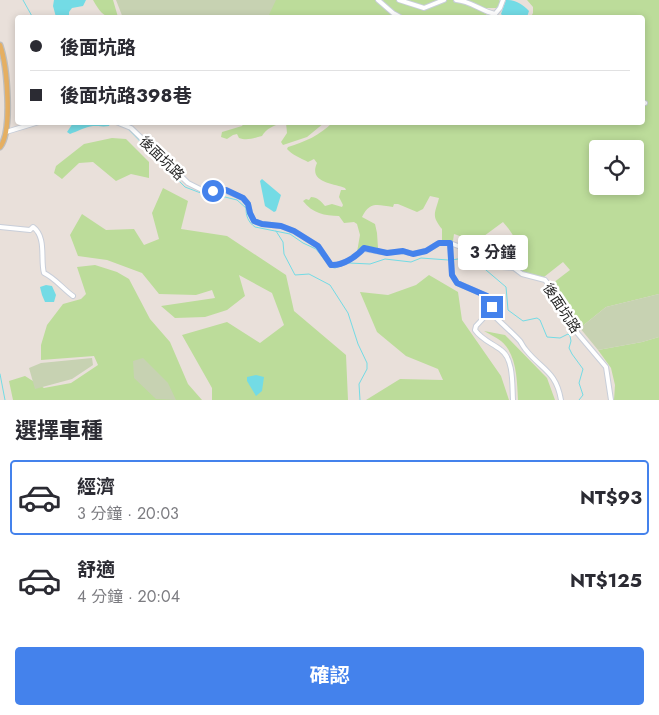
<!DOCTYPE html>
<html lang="zh-TW">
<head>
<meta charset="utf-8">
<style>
  :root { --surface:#fff; --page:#f7f7f7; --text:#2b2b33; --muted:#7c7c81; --line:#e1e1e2; --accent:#4482ec }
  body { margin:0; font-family:Jost,"Noto Sans TC",sans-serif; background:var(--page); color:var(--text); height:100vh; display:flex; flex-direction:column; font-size:19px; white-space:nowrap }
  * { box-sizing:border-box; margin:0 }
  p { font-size:16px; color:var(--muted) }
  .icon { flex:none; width:28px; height:28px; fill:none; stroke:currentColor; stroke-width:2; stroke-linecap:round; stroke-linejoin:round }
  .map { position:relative; height:400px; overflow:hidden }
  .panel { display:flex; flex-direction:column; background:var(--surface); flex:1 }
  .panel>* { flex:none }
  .guide { position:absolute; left:15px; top:15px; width:630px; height:110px; border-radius:5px; box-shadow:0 2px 8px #0003; display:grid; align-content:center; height:110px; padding:0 15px; background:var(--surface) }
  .buttons { position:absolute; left:589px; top:140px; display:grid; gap:10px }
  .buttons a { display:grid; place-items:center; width:55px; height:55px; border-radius:5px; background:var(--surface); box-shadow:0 2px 8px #0003; font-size:25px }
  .end { position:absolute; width:22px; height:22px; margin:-11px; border:6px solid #4482ec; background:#fff; box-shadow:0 0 0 2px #fff }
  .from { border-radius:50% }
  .bubble { position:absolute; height:35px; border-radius:5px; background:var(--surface); box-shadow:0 2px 8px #0003; font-size:16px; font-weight:700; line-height:35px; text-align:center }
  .guide b { display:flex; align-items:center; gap:18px; height:48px; font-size:19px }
  .guide b+b { border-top:1px solid var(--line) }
  .guide i { width:12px; height:12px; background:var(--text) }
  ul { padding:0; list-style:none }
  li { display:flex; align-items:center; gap:15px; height:75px; margin:0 10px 8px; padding:0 5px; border:2px solid transparent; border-radius:5px }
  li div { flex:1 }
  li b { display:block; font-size:19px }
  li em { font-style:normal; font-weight:700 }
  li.current { border-color:var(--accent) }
  li>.icon { width:45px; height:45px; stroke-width:1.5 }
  h2 { padding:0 15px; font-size:22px; line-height:60px }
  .action { display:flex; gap:10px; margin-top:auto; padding:10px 15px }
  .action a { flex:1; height:58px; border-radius:5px; background:var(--accent); color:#fff; font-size:20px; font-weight:700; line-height:58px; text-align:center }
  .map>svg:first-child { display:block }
  .green { fill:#bcdc9a; fill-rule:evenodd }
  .cemetery { fill:#c7d2b2 }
  .water { fill:#73dbe5 }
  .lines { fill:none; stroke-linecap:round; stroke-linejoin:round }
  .stream { stroke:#73dbe5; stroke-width:1 }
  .minor-casing { stroke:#c8ced9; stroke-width:6 }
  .major-casing { stroke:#bebebe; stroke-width:7 }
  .minor { stroke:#fff; stroke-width:4 }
  .major { stroke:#e5af62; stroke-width:4.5 }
  .route { stroke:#4482ec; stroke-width:6 }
  .labels { text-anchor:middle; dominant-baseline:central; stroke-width:5; stroke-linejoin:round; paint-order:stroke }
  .street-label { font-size:14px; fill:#272727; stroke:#fff }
</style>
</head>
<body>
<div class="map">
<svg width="659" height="400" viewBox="0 0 659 400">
  <rect width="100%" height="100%" fill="#e9e0da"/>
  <path class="green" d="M93 0H113L118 17C103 18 100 12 93 0Z
    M264 0H375L396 17 264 18Z
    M383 0H499L501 2 497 8H484V13L491 17 405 18 385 6Z
    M527 0H659V294L606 307 580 328C566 316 562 298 553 283L570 270 563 262 544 277C534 275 524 275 518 266L506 264C508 255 510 257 514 251 520 241 509 229 503 222L484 236 490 243V248L481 254 475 253 473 250 484 248 475 241 454 234 453 241H442V229C431 215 435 214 439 198L430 196 423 209 417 212 398 204H394L393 207C377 205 370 201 362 217L375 224 377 233 378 248 364 246 357 252 360 235 357 224 354 222 344 223 339 216C325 216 312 213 303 201L306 199 309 200 311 197C317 197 321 201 325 206L332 204 342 207 343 205 339 197 341 190H346L345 188C334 183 308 183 317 163L314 159 308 162C301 158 292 155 287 149L288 147C305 142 320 135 332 123L642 122V18L531 17 533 13V7ZM598 149H635V186H598Z
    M244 123V122L282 123C274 125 266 129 262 136 254 138 247 141 239 138L237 134 233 135 227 139 221 137 222 132 242 126Z
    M286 123V122L324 123 307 137 283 145 281 142 287 133Z
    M112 138 126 139 149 162V178L131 174 116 181 93 162 79 163 62 179 54 173 56 166 84 144Z
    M163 188 188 201 181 229 227 236 286 275 294 311 346 355 348 400H212V388L182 335 227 322 260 343 284 325 272 293 239 275 245 296 227 310 205 317 175 318 161 306 215 298 212 290 196 295 159 294 142 273 107 260 78 256 70 235 82 214 106 230 134 229 144 245 159 239 152 213Z
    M95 265 117 272 129 279 150 319 170 342 188 384 202 400H13L9 381 25 376 44 388 71 383 98 365 94 356 41 360V345L47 325 63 304 81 299 86 294 77 267Z
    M429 275 458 292 462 320 501 376 509 400H366L400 379 443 380 438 369 406 356 377 332 360 292 388 295 416 285Z
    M484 331 505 335 547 378 555 400H518C517 381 517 354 501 341 496 337 489 334 484 331Z
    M659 337V400H614L615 385 611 368 598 350 642 342Z"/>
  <path class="cemetery" d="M116 0H276L268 17 123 18Z
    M659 294V337L642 342 598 350 580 328 606 307Z
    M92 358 93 365 72 379 35 389 29 368 41 363Z
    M143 358 168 383 176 400 156 399 134 378 133 361Z"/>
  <path class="water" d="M54 0H86L83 6 72 8 69 12V18L56 17 53 6Z
    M506 0C516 0 522 4 529 11L527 17H504L501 14Z
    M73 123H108L110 124 109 126C103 127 99 126 93 126 85 127 78 131 70 134L67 132Z
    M262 179 281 195 276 211 274 212 265 206 260 181Z
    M46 285 52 286 56 295 54 302H45L42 295 40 287Z
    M256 375 264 377 262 391 256 396 247 381V377Z"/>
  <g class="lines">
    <path class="stream" d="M23 0 33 18
      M126 127 185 187 206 195 225 197 237 200 246 208C246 216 248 222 255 227L290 234 303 243 316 249 330 267 335 268 349 263 370 264 385 259 411 262 421 258 448 260
      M276 231 283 242 284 254 295 275 309 274 330 285 348 313 358 344 367 363V369L359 384 360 400
      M452 260 469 257 473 259 506 287 508 310 523 321 537 318 540 320 547 337 560 338 568 334 570 336 571 341 569 348 572 354 583 369 579 383 583 395 579 400
      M0 374 5 400"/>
    <defs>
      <path id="minor" d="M378 0 393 13 402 18
        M399 0 424 8 444 0
        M456 0C471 1 481 11 495 14L500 8 503 0
        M642 102 645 103
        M116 122 131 128 188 183 200 189 213 191H226L243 198 248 204 250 213 254 221 262 224 281 226 294 231 318 246 331 265C343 266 356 256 364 249L387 253 403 251 413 254 426 251 439 243H450L466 249 486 261 502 267 514 268 522 274 545 280 549 285 568 322 606 367 611 400
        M6 132 39 122
        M0 227 30 230 33 227C47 237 40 260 44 273 55 278 63 289 73 296
        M450 243 452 275 457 283 487 296C490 301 493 305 490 311 499 322 510 330 520 341 522 344 524 348 526 350 542 370 556 371 561 400
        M490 311 476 326 475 330C482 340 492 343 501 350 514 359 512 385 513 400"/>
      <path id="major" d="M0 45C7 65 13 131 0 147"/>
    </defs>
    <use href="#minor" class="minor-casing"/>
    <use href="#major" class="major-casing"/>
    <use href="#minor" class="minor"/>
    <use href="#major" class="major"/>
  </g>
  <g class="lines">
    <path class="route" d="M213 191 226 190 243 198 248 204 250 213 254 221 262 224 281 226 294 231 318 246 331 265C343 266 357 256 364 248L387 253 403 251 413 254 426 251 439 243H450L452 275 457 283 487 296 490 300 492 307"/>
  </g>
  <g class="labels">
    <g class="street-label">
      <text transform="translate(162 158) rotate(44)">後面坑路</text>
      <text transform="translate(562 308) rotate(57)">後面坑路</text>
    </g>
  </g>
</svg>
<div class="buttons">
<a><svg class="icon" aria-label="locate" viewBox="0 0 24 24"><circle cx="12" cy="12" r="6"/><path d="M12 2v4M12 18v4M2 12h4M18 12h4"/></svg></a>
</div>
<i class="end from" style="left:213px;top:191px"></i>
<i class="end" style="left:492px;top:307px"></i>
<div class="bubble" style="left:458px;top:235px;width:70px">3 分鐘</div>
<div class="guide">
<b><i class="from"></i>後面坑路</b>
<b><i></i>後面坑路398巷</b>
</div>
</div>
<section class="panel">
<h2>選擇車種</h2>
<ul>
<li class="current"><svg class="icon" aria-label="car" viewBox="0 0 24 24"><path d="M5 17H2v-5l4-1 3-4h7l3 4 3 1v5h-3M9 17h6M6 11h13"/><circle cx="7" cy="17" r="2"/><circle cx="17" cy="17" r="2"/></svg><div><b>經濟</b><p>3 分鐘 · 20:03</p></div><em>NT$93</em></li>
<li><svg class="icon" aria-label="car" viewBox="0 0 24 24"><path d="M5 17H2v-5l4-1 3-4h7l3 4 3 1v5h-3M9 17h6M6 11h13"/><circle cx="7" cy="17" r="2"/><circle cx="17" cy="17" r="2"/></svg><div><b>舒適</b><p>4 分鐘 · 20:04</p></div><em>NT$125</em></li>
</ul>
<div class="action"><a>確認</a></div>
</section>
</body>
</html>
